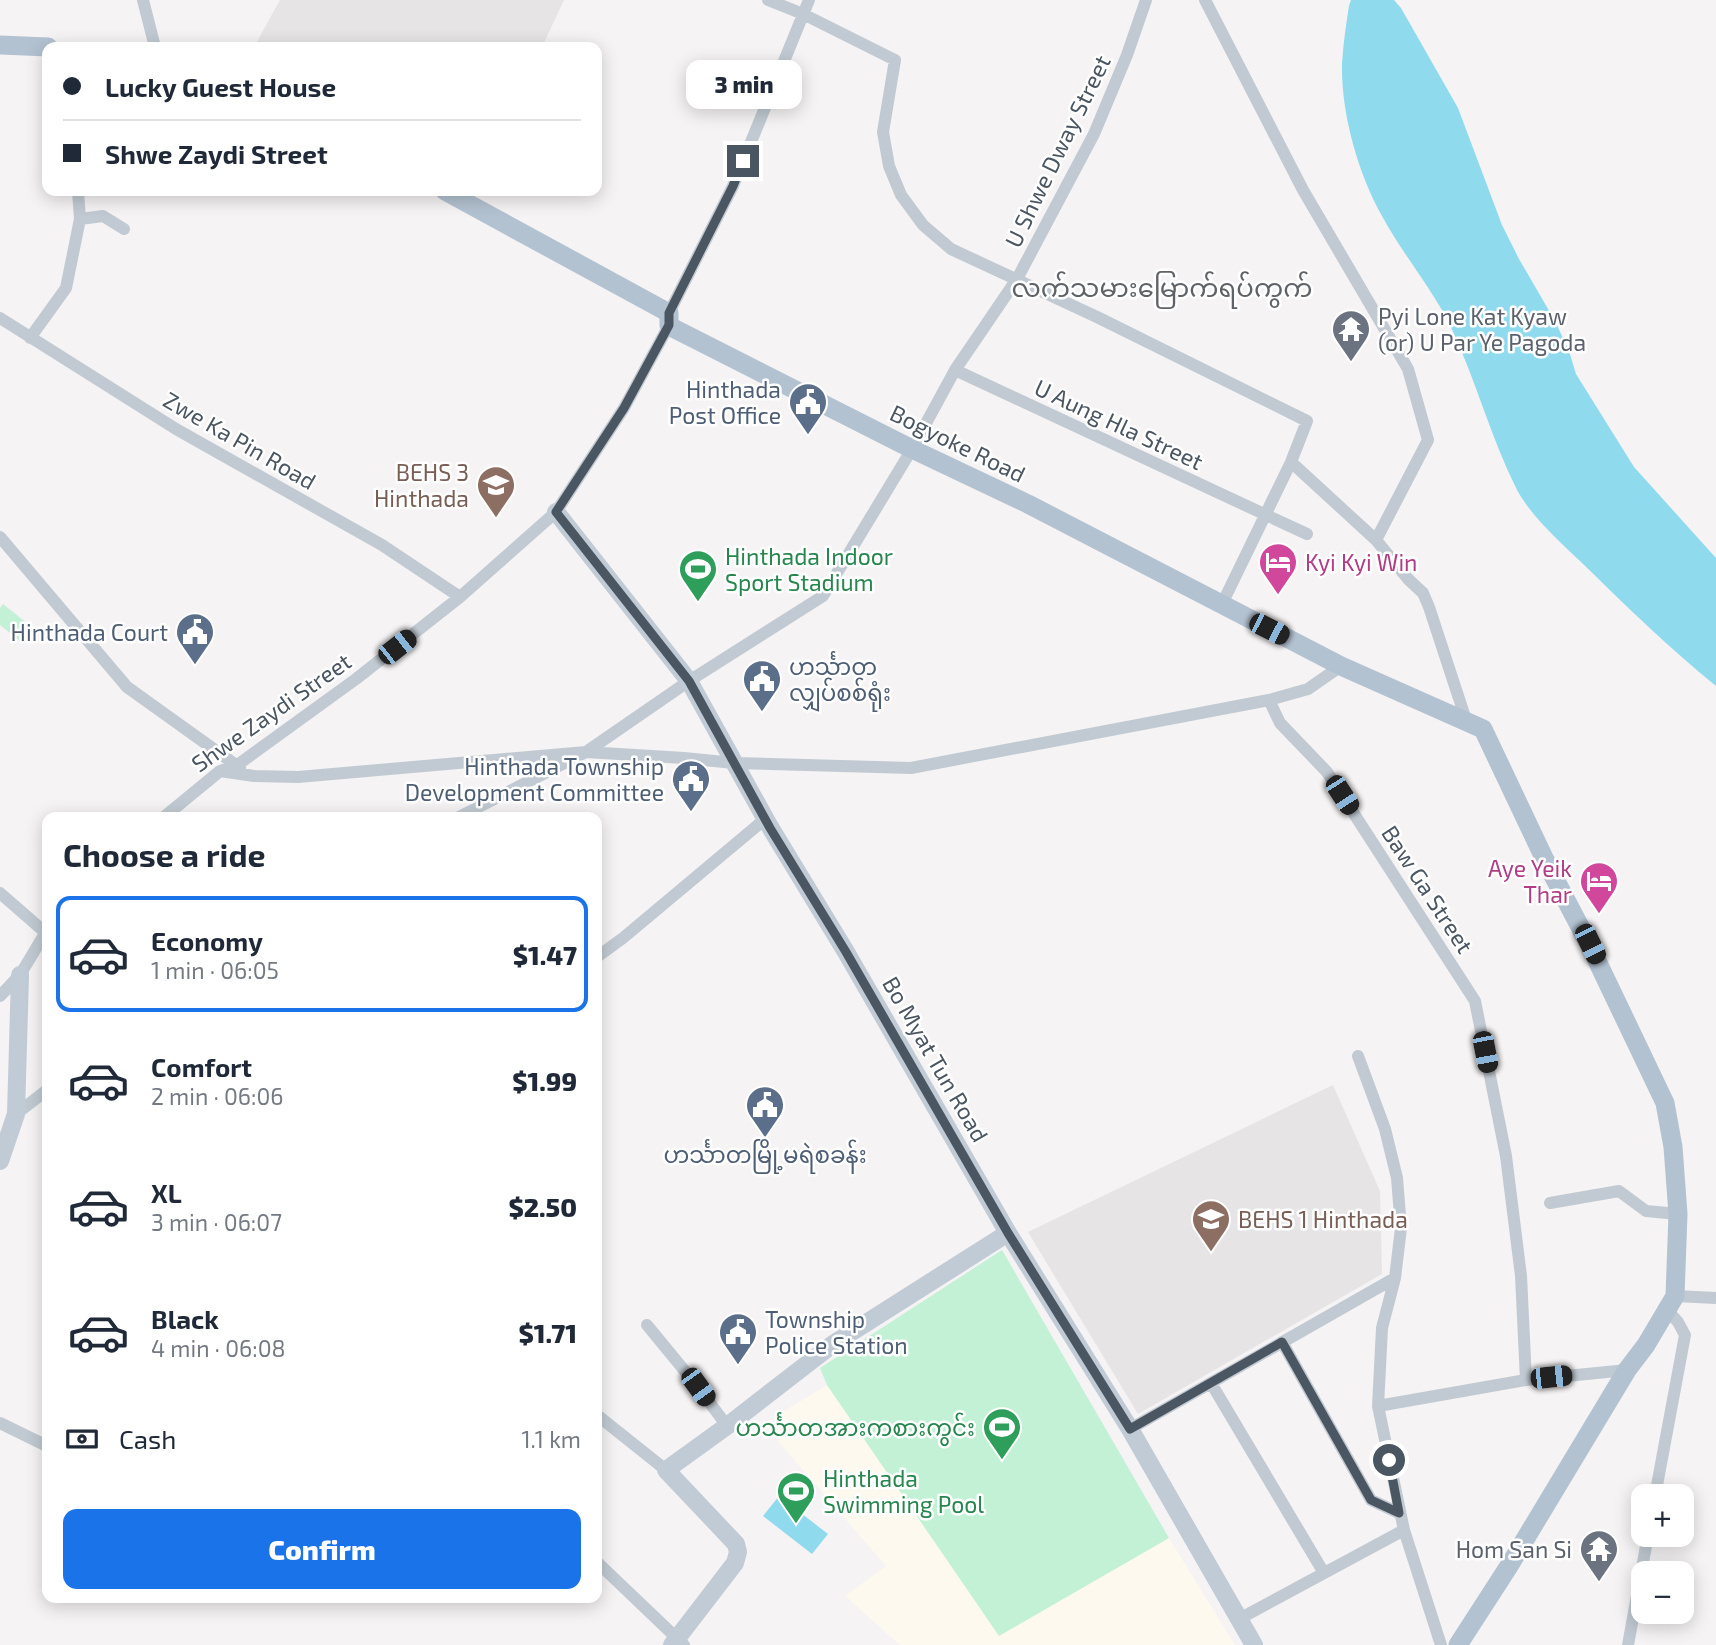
<!DOCTYPE html>
<html lang="en">
<head>
<meta charset="utf-8">
<style>
  :root { --surface:#fff; --page:#f6f6f7; --text:#1f2937; --muted:#747a83; --line:#e0e1e3; --accent:#1a73e8 }
  body { margin:0; font-family:"Exo 2","Noto Sans Myanmar",sans-serif; background:var(--page); color:var(--text); height:100vh; display:flex; flex-direction:column; font-size:26px; white-space:nowrap }
  * { box-sizing:border-box; margin:0 }
  p { font-size:23px; color:var(--muted) }
  .icon { flex:none; width:38px; height:38px; fill:none; stroke:currentColor; stroke-width:2; stroke-linecap:round; stroke-linejoin:round }
  .map { position:relative; flex:1; overflow:hidden }
  .side { position:absolute; left:42px; top:812px; width:560px; height:791px; display:flex; flex-direction:column; background:var(--surface); border-radius:14px; box-shadow:0 4px 18px #0003 }
  .side>* { flex:none }
  .banner { position:absolute; left:42px; top:42px; width:560px; height:154px; border-radius:14px; box-shadow:0 4px 18px #0003; display:grid; align-content:center; height:154px; padding:0 21px; background:var(--surface) }
  .buttons { position:absolute; left:1631px; top:1484px; display:grid; gap:14px }
  .buttons a { display:grid; place-items:center; width:63px; height:63px; border-radius:14px; background:var(--surface); box-shadow:0 4px 18px #0003; font-size:35px }
  .end { position:absolute; width:32px; height:32px; margin:-16px; border:9px solid #4a5661; background:#fff; box-shadow:0 0 0 4px #fff }
  .from { border-radius:50% }
  .bubble { position:absolute; height:49px; border-radius:14px; background:var(--surface); box-shadow:0 4px 18px #0003; font-size:23px; font-weight:800; line-height:49px; text-align:center }
  .car { position:absolute; width:21px; height:42px; margin:-21px -10px; border-radius:9px; box-shadow:0 0 5px 2px #0007; background:linear-gradient(#222 24%,#8ab4d8 0 40%,#222 0 76%,#8ab4d8 0 86%,#222 0) }
  .banner b { display:flex; align-items:center; gap:24px; height:66px; font-size:26px }
  .banner b+b { border-top:2px solid var(--line) }
  .banner i { width:18px; height:18px; background:var(--text) }
  ul { padding:0; list-style:none }
  li { display:flex; align-items:center; gap:21px; height:116px; margin:0 14px 10px; padding:0 7px; border:4px solid transparent; border-radius:14px }
  li div { flex:1 }
  li b { display:block; font-size:26px }
  li em { font-style:normal; font-weight:800 }
  li.current { border-color:var(--accent) }
  li>.icon { width:63px; height:63px; stroke-width:1.5 }
  h2 { padding:0 21px; font-size:32px; line-height:84px }
  .pay { display:flex; align-items:center; gap:18px; height:77px; padding:0 21px; font-size:26px }
  .pay p { margin-inline-start:auto }
  .cta { display:flex; gap:14px; margin-top:auto; padding:14px 21px }
  .cta a { flex:1; height:80px; border-radius:14px; background:var(--accent); color:#fff; font-size:28px; font-weight:800; line-height:80px; text-align:center }
  .map>svg:first-child { display:block }
  .commercial { fill:#fdf9ef }
  .education { fill:#e6e4e5 }
  .green { fill:#c3f1d5 }
  .water { fill:#90daee }
  .lines { fill:none; stroke-linecap:round; stroke-linejoin:round }
  .street { stroke:#c1cad2; stroke-width:12 }
  .secondary { stroke:#c1cbd6; stroke-width:18 }
  .primary { stroke:#b3c2d1; stroke-width:19 }
  .route { stroke:#4a5661; stroke-width:9 }
  .labels { text-anchor:middle; dominant-baseline:central; stroke-width:5; stroke-linejoin:round; paint-order:stroke }
  .street-label { font-size:23px; fill:#4a5661; stroke:#fff }
  .worship-label { font-size:23px; fill:#5b616d; stroke:#fff; text-anchor:start }
  .service-label { font-size:23px; fill:#4e5e75; stroke:#fff; text-anchor:end }
  .education-label { font-size:23px; fill:#785e54; stroke:#fff; text-anchor:end }
  .leisure-label { font-size:23px; fill:#27864d; stroke:#fff; text-anchor:start }
  .hotel-label { font-size:23px; fill:#b23c85; stroke:#fff; text-anchor:start }
  .quarter-label { font-size:26px; fill:#5f6368; stroke:#fff }
</style>
</head>
<body>
<div class="map">
<svg width="1716" height="1645" viewBox="0 0 1716 1645">
  <rect width="100%" height="100%" fill="#f5f3f3"/>
  <path class="commercial" d="M827 1385 999 1635 1169 1538 1235 1645H900L845 1596 886 1566 763 1424Z"/>
  <path class="education" d="M280 0H564L542 47H254Z
    M1333 1085 1380 1191 1382 1274 1138 1414 1028 1232Z"/>
  <path class="green" d="M3 604 33 628 21 642 0 625V608Z
    M1002 1250 1169 1538 999 1636 827 1385 820 1368Z"/>
  <path class="water" d="M1351 0H1394L1401 8 1458 108 1502 225 1519 259 1555 321 1569 351 1576 374 1634 467 1716 558V686C1668 647 1624 604 1580 561 1558 540 1532 517 1517 490 1490 436 1475 377 1449 323 1430 286 1402 253 1382 216 1358 173 1341 113 1342 64 1343 45 1346 25 1349 6Z
    M779 1496 828 1534 812 1554 763 1516Z"/>
  <g class="lines">
    <path class="street" d="M143 0 155 47
      M768 0 803 14 895 60 883 132 889 166 901 195 923 225 951 249 1097 317 1307 421 1291 462 1222 604
      M1205 0 1303 190 1408 369 1428 440 1376 540
      M80 219 103 216 124 229
      M669 313 733 186 809 0
      M0 318 176 429 382 545 460 597
      M30 338 66 288 80 219 78 191
      M955 370 1307 534
      M1291 462 1376 540 1408 579 1423 593 1429 607 1467 723
      M0 537 127 687 240 768
      M1269 700 1280 723 1327 772 1475 1001 1506 1156 1521 1276 1526 1380
      M220 771 254 776 298 777 586 752 684 758 734 763 911 768 1269 700 1308 689 1341 666
      M164 817 220 771 236 766 356 679 460 597 556 512 624 408 669 325
      M459 817 586 752 689 681 823 596 912 449 955 370 1017 279 1094 134 1127 55 1146 0
      M0 893 47 934
      M597 957 623 938 765 819
      M0 996 20 975 47 930
      M1358 1056 1385 1129 1397 1178 1401 1228 1395 1278 1382 1328 1378 1406 1404 1530 1441 1645
      M16 1114 47 1090
      M1550 1203 1619 1191 1646 1211 1678 1214
      M1675 1296 1716 1298
      M647 1325 698 1387 727 1426
      M1282 1342 1371 1500 1399 1513
      M1211 1383 1324 1573
      M1378 1406 1526 1380 1627 1370
      M597 1415 666 1470
      M0 1423 47 1446
      M1130 1429 1395 1278
      M1655 1496 1685 1335 1678 1322 1667 1310
      M597 1562 684 1645
      M1239 1619 1404 1530
      M1628 1645 1648 1535"/>
    <path class="secondary" d="M556 512 689 681 770 827 846 952 1008 1233 1130 1429 1254 1645
      M0 1161 16 1114 20 975
      M672 1645 735 1563 738 1552 736 1544 666 1470 727 1426 833 1344 1008 1233"/>
    <path class="primary" d="M0 45 48 47
      M445 191 669 313V325L673 328 912 449 1028 504 1341 666 1483 729 1545 860 1589 944 1665 1103 1673 1147 1678 1214 1675 1296 1646 1345 1627 1370 1509 1566 1458 1645"/>
  </g>
  <g class="lines">
    <path class="route" d="M743 161 733 186 669 313V325L624 408 556 512 689 681 770 828 846 952 1008 1233 1130 1429 1282 1342 1371 1500 1399 1513 1389 1460"/>
  </g>
  <defs>
    <symbol id="temple-pin" viewBox="-11 -11 22 30"><path d="M0 17L-7.5 6A9.5 9.5 0 1 1 7.5 6Z" fill="#6b7280" stroke="#fff"/><path d="M0-6L5-2H3V0L6.5 2.5H4V6H1.5V3h-3V6H-4V2.5H-6.5L-3 0V-2H-5Z" fill="#fff"/></symbol>
    <symbol id="civic-pin" viewBox="-11 -11 22 30"><path d="M0 17L-7.5 6A9.5 9.5 0 1 1 7.5 6Z" fill="#5c6f8a" stroke="#fff"/><path d="M-.6-6.5H3V-4.5H.6V-3L4-1V1h2V6H-6V1h2V-1L-.6-3ZM-1.2 2.5V6h2.4V2.5Z" fill="#fff"/></symbol>
    <symbol id="school-pin" viewBox="-11 -11 22 30"><path d="M0 17L-7.5 6A9.5 9.5 0 1 1 7.5 6Z" fill="#8d6e63" stroke="#fff"/><path d="M0-5L7-2L0 1L-7-2ZM-4 1L0 2.5L4 1V4Q0 6-4 4Z" fill="#fff"/></symbol>
    <symbol id="hotel-pin" viewBox="-11 -11 22 30"><path d="M0 17L-7.5 6A9.5 9.5 0 1 1 7.5 6Z" fill="#d1479c" stroke="#fff"/><path d="M-6-4.5h1.5V1H6V5H4.5V3h-9V5H-6ZM-4 0a1.8 1.8 0 1 1 3.6 0ZM.5 0V-2.5h3Q6-2.5 6 0Z" fill="#fff"/></symbol>
    <symbol id="stadium-pin" viewBox="-11 -11 22 30"><path d="M0 17L-7.5 6A9.5 9.5 0 1 1 7.5 6Z" fill="#2e9e5b" stroke="#fff"/><path d="M0-5a6.5 5 0 1 0 0 10a6.5 5 0 1 0 0-10ZM-3.5-1.8h7v3.6h-7Z" fill="#fff"/></symbol>
  </defs>
  <g fill-rule="evenodd">
    <use href="#temple-pin" x="1329" y="307" width="44" height="60"/>
    <use href="#civic-pin" x="786" y="380" width="44" height="60"/>
    <use href="#school-pin" x="474" y="463" width="44" height="60"/>
    <use href="#hotel-pin" x="1256" y="540" width="44" height="60"/>
    <use href="#stadium-pin" x="676" y="547" width="44" height="60"/>
    <use href="#civic-pin" x="173" y="610" width="44" height="60"/>
    <use href="#civic-pin" x="740" y="657" width="44" height="60"/>
    <use href="#civic-pin" x="669" y="757" width="44" height="60"/>
    <use href="#hotel-pin" x="1577" y="859" width="44" height="60"/>
    <use href="#civic-pin" x="743" y="1083" width="44" height="60"/>
    <use href="#school-pin" x="1189" y="1197" width="44" height="60"/>
    <use href="#civic-pin" x="716" y="1310" width="44" height="60"/>
    <use href="#stadium-pin" x="980" y="1405" width="44" height="60"/>
    <use href="#stadium-pin" x="774" y="1469" width="44" height="60"/>
    <use href="#temple-pin" x="1577" y="1527" width="44" height="60"/>
  </g>
  <g class="labels">
    <g class="street-label">
      <text transform="translate(1057 151) rotate(-64)">U Shwe Dway Street</text>
      <text transform="translate(1119 424) rotate(25)">U Aung Hla Street</text>
      <text transform="translate(240 440) rotate(30)">Zwe Ka Pin Road</text>
      <text transform="translate(958 443) rotate(26)">Bogyoke Road</text>
      <text transform="translate(271 712) rotate(-35)">Shwe Zaydi Street</text>
      <text transform="translate(1428 889) rotate(57)">Baw Ga Street</text>
      <text transform="translate(936 1059) rotate(60)">Bo Myat Tun Road</text>
    </g>
    <g class="worship-label">
      <text x="1378" y="316">Pyi Lone Kat Kyaw<tspan x="1378" dy="26">(or) U Par Ye Pagoda</tspan></text>
      <text x="1572" y="1549" text-anchor="end">Hom San Si</text>
    </g>
    <g class="service-label">
      <text x="781" y="389">Hinthada<tspan x="781" dy="26">Post Office</tspan></text>
      <text x="168" y="632">Hinthada Court</text>
      <text x="789" y="666" text-anchor="start">ဟင်္သာတ<tspan x="789" dy="26">လျှပ်စစ်ရုံး</tspan></text>
      <text x="664" y="766">Hinthada Township<tspan x="664" dy="26">Development Committee</tspan></text>
      <text x="765" y="1154" text-anchor="middle">ဟင်္သာတမြို့မရဲစခန်း</text>
      <text x="765" y="1319" text-anchor="start">Township<tspan x="765" dy="26">Police Station</tspan></text>
    </g>
    <g class="education-label">
      <text x="469" y="472">BEHS 3<tspan x="469" dy="26">Hinthada</tspan></text>
      <text x="1238" y="1219" text-anchor="start">BEHS 1 Hinthada</text>
    </g>
    <g class="leisure-label">
      <text x="725" y="556">Hinthada Indoor<tspan x="725" dy="26">Sport Stadium</tspan></text>
      <text x="975" y="1427" text-anchor="end">ဟင်္သာတအားကစားကွင်း</text>
      <text x="823" y="1478">Hinthada<tspan x="823" dy="26">Swimming Pool</tspan></text>
    </g>
    <g class="hotel-label">
      <text x="1305" y="562">Kyi Kyi Win</text>
      <text x="1572" y="868" text-anchor="end">Aye Yeik<tspan x="1572" dy="26">Thar</tspan></text>
    </g>
    <g class="quarter-label">
      <text x="1162" y="286">လက်သမားမြောက်ရပ်ကွက်</text>
    </g>
  </g>
</svg>
<div class="buttons">
<a>+</a>
<a>−</a>
</div>
<i class="end from" style="left:1389px;top:1460px"></i>
<i class="end" style="left:743px;top:161px"></i>
<div class="bubble" style="left:686px;top:60px;width:116px">3 min</div>
<i class="car" style="left:1269px;top:629px;rotate:117deg"></i>
<i class="car" style="left:397px;top:647px;rotate:52deg"></i>
<i class="car" style="left:1342px;top:795px;rotate:147deg"></i>
<i class="car" style="left:1590px;top:944px;rotate:154deg"></i>
<i class="car" style="left:1485px;top:1052px;rotate:169deg"></i>
<i class="car" style="left:1551px;top:1377px;rotate:84deg"></i>
<i class="car" style="left:698px;top:1387px;rotate:144deg"></i>
<div class="banner">
<b><i class="from"></i>Lucky Guest House</b>
<b><i></i>Shwe Zaydi Street</b>
</div>
<section class="side">
<h2>Choose a ride</h2>
<ul>
<li class="current"><svg class="icon" aria-label="car" viewBox="0 0 24 24"><path d="M5 17H2v-5l4-1 3-4h7l3 4 3 1v5h-3M9 17h6M6 11h13"/><circle cx="7" cy="17" r="2"/><circle cx="17" cy="17" r="2"/></svg><div><b>Economy</b><p>1 min · 06:05</p></div><em>$1.47</em></li>
<li><svg class="icon" aria-label="car" viewBox="0 0 24 24"><path d="M5 17H2v-5l4-1 3-4h7l3 4 3 1v5h-3M9 17h6M6 11h13"/><circle cx="7" cy="17" r="2"/><circle cx="17" cy="17" r="2"/></svg><div><b>Comfort</b><p>2 min · 06:06</p></div><em>$1.99</em></li>
<li><svg class="icon" aria-label="car" viewBox="0 0 24 24"><path d="M5 17H2v-5l4-1 3-4h7l3 4 3 1v5h-3M9 17h6M6 11h13"/><circle cx="7" cy="17" r="2"/><circle cx="17" cy="17" r="2"/></svg><div><b>XL</b><p>3 min · 06:07</p></div><em>$2.50</em></li>
<li><svg class="icon" aria-label="car" viewBox="0 0 24 24"><path d="M5 17H2v-5l4-1 3-4h7l3 4 3 1v5h-3M9 17h6M6 11h13"/><circle cx="7" cy="17" r="2"/><circle cx="17" cy="17" r="2"/></svg><div><b>Black</b><p>4 min · 06:08</p></div><em>$1.71</em></li>
</ul>
<div class="pay"><svg class="icon" aria-label="cash" viewBox="0 0 24 24"><path d="M3 7h18v10H3z"/><circle cx="12" cy="12" r="2"/></svg>Cash<p>1.1 km</p></div>
<div class="cta"><a>Confirm</a></div>
</section>
</div>
</body>
</html>
